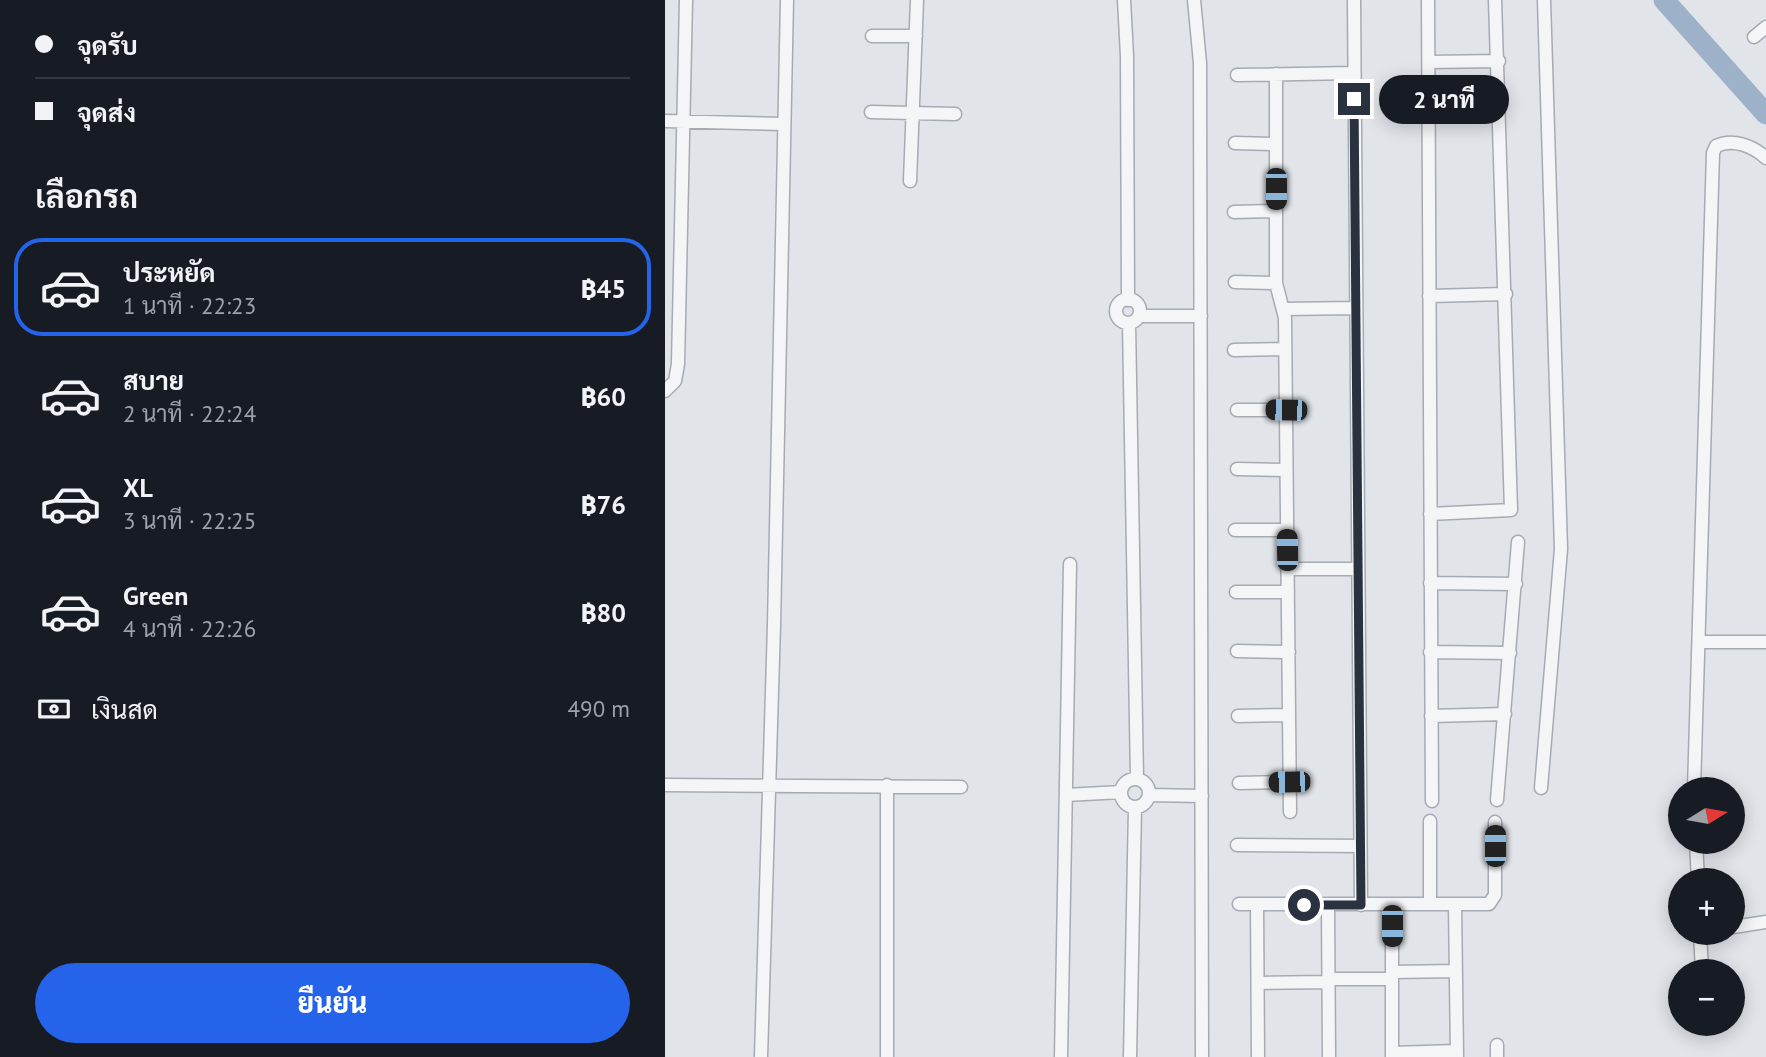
<!DOCTYPE html>
<html lang="th">
<head>
<meta charset="utf-8">
<style>
  :root { --surface:#171b24; --page:#20242c; --text:#f1f3f6; --muted:#9ea1a6; --line:#363941; --accent:#2563eb }
  body { margin:0; font-family:"PT Sans",Sarabun,sans-serif; background:var(--page); color:var(--text); height:100vh; display:flex; flex-direction:column; font-size:26px; white-space:nowrap }
  * { box-sizing:border-box; margin:0 }
  p { font-size:23px; color:var(--muted) }
  .icon { flex:none; width:38px; height:38px; fill:none; stroke:currentColor; stroke-width:2; stroke-linecap:round; stroke-linejoin:round }
  .map { position:relative; flex:1; overflow:hidden }
  .panel { display:flex; flex-direction:column; background:var(--surface); width:665px }
  .panel>* { flex:none }
  .guide { display:grid; align-content:center; height:154px; padding:0 35px; background:var(--surface) }
  .needle { width:46px; rotate:79deg }
  .tools { position:absolute; left:1003px; top:777px; display:grid; gap:14px }
  .tools a { display:grid; place-items:center; width:77px; height:77px; border-radius:50%; background:var(--surface); box-shadow:0 4px 18px #0003; font-size:35px }
  .end { position:absolute; width:32px; height:32px; margin:-16px; border:9px solid #2a3240; background:#fff; box-shadow:0 0 0 4px #fff }
  .from { border-radius:50% }
  .bubble { position:absolute; height:49px; border-radius:24px; background:var(--surface); box-shadow:0 4px 18px #0003; font-size:23px; font-weight:800; line-height:49px; text-align:center }
  .car { position:absolute; width:21px; height:42px; margin:-21px -10px; border-radius:9px; box-shadow:0 0 5px 2px #0007; background:linear-gradient(#222 24%,#8ab4d8 0 40%,#222 0 76%,#8ab4d8 0 86%,#222 0) }
  .guide b { display:flex; align-items:center; gap:24px; height:66px; font-size:26px }
  .guide b+b { border-top:2px solid var(--line) }
  .guide i { width:18px; height:18px; background:var(--text) }
  ul { padding:0; list-style:none }
  li { display:flex; align-items:center; gap:21px; height:98px; margin:0 14px 10px; padding:0 21px; border:4px solid transparent; border-radius:28px }
  li div { flex:1 }
  li b { display:block; font-size:26px }
  li em { font-style:normal; font-weight:800 }
  li.selected { border-color:var(--accent) }
  li>.icon { width:63px; height:63px; stroke-width:1.5 }
  h2 { padding:0 35px; font-size:32px; line-height:84px }
  .pay { display:flex; align-items:center; gap:18px; height:77px; padding:0 35px; font-size:26px }
  .pay p { margin-inline-start:auto }
  .primary-button { display:flex; gap:14px; margin-top:auto; padding:14px 35px }
  .primary-button a { flex:1; height:80px; border-radius:42px; background:var(--accent); color:#fff; font-size:28px; font-weight:800; line-height:80px; text-align:center }
  main { display:flex; flex:1; min-height:0 }
  .map>svg:first-child { display:block }
  .lines { fill:none; stroke-linecap:round; stroke-linejoin:round }
  .river { stroke:#9db1c8; stroke-width:21 }
  .street-casing { stroke:#a6abb3; stroke-width:15 }
  .street { stroke:#f3f5f7; stroke-width:12 }
  .route { stroke:#2a3240; stroke-width:9 }
</style>
</head>
<body>
<main>
<section class="panel">
<div class="guide">
<b><i class="from"></i>จุดรับ</b>
<b><i></i>จุดส่ง</b>
</div>
<h2>เลือกรถ</h2>
<ul>
<li class="selected"><svg class="icon" aria-label="car" viewBox="0 0 24 24"><path d="M5 17H2v-5l4-1 3-4h7l3 4 3 1v5h-3M9 17h6M6 11h13"/><circle cx="7" cy="17" r="2"/><circle cx="17" cy="17" r="2"/></svg><div><b>ประหยัด</b><p>1 นาที · 22:23</p></div><em>฿45</em></li>
<li><svg class="icon" aria-label="car" viewBox="0 0 24 24"><path d="M5 17H2v-5l4-1 3-4h7l3 4 3 1v5h-3M9 17h6M6 11h13"/><circle cx="7" cy="17" r="2"/><circle cx="17" cy="17" r="2"/></svg><div><b>สบาย</b><p>2 นาที · 22:24</p></div><em>฿60</em></li>
<li><svg class="icon" aria-label="car" viewBox="0 0 24 24"><path d="M5 17H2v-5l4-1 3-4h7l3 4 3 1v5h-3M9 17h6M6 11h13"/><circle cx="7" cy="17" r="2"/><circle cx="17" cy="17" r="2"/></svg><div><b>XL</b><p>3 นาที · 22:25</p></div><em>฿76</em></li>
<li><svg class="icon" aria-label="car" viewBox="0 0 24 24"><path d="M5 17H2v-5l4-1 3-4h7l3 4 3 1v5h-3M9 17h6M6 11h13"/><circle cx="7" cy="17" r="2"/><circle cx="17" cy="17" r="2"/></svg><div><b>Green</b><p>4 นาที · 22:26</p></div><em>฿80</em></li>
</ul>
<div class="pay"><svg class="icon" aria-label="cash" viewBox="0 0 24 24"><path d="M3 7h18v10H3z"/><circle cx="12" cy="12" r="2"/></svg>เงินสด<p>490 m</p></div>
<div class="primary-button"><a>ยืนยัน</a></div>
</section>
<div class="map">
<svg width="1101" height="1057" viewBox="0 0 1101 1057">
  <rect width="100%" height="100%" fill="#e1e4e9"/>
  <g class="lines">
    <path class="river" d="M999 0 1101 114"/>
    <defs>
      <path id="street" d="M459 0 462 56 463 300
        M529 0 535 63 537 1057
        M689 0 696 905
        M763 0 767 801
        M207 36H251
        M1089 37 1101 27
        M764 62 834 61
        M611 74V283L620 318 625 812
        M572 75 689 73
        M206 112 290 114
        M0 121 118 124
        M570 143 611 144
        M245 181 252 0
        M569 212 611 211
        M570 282 611 283
        M764 296 841 294
        M451 311a12 12 0 1 1 24 0a12 12 0 1 1-24 0Z
        M618 309 690 308
        M474 316H536
        M464 323 472 779
        M569 350 620 349
        M0 391 10 381 13 364 21 0
        M572 410H621
        M572 469 621 470
        M765 514 846 510 830 0
        M570 530H622
        M622 569H693
        M765 583 851 584
        M571 592H623
        M1035 642H1101
        M572 651 624 652
        M765 652 845 653
        M573 716 624 715
        M766 716 840 714
        M456 793a14 14 0 1 1 28 0a14 14 0 1 1-28 0Z
        M574 783 624 782
        M0 785 296 787
        M876 788 896 549 879 0
        M1029 789 1048 153 1051 146C1068 138 1088 146 1101 158
        M401 795 456 792
        M484 795 537 796
        M832 800 853 542
        M765 821V904
        M1031 842 1033 880
        M572 845 695 846
        M574 904H824L830 895V822
        M592 904 593 1057
        M790 904 792 1057
        M663 905 664 1057
        M727 905V1057
        M1068 927 1101 922
        M1035 933 1037 971
        M727 972 791 971
        M663 979H727
        M593 983 663 982
        M727 1053 792 1051
        M96 1057 109 625 122 0
        M222 1057V785
        M396 1057 405 564
        M465 1057 470 808
        M832 1057V1045"/>
    </defs>
    <use href="#street" class="street-casing"/>
    <use href="#street" class="street"/>
  </g>
  <g class="lines">
    <path class="route" d="M639 905H696L689 99"/>
  </g>
</svg>
<div class="tools">
<a><svg class="needle" viewBox="-14 -14 28 28"><path d="M0-13l5 13h-10z" fill="#e53935"/><path d="M0 13l5-13h-10z" fill="#9ea1a6"/></svg></a>
<a>+</a>
<a>−</a>
</div>
<i class="end from" style="left:639px;top:905px"></i>
<i class="end" style="left:689px;top:99px"></i>
<div class="bubble" style="left:714px;top:75px;width:130px">2 นาที</div>
<i class="car" style="left:611px;top:189px;rotate:180deg"></i>
<i class="car" style="left:621px;top:410px;rotate:271deg"></i>
<i class="car" style="left:622px;top:550px;rotate:359deg"></i>
<i class="car" style="left:624px;top:782px;rotate:269deg"></i>
<i class="car" style="left:830px;top:846px;rotate:0deg"></i>
<i class="car" style="left:727px;top:926px;rotate:180deg"></i>
</div>
</main>
</body>
</html>
